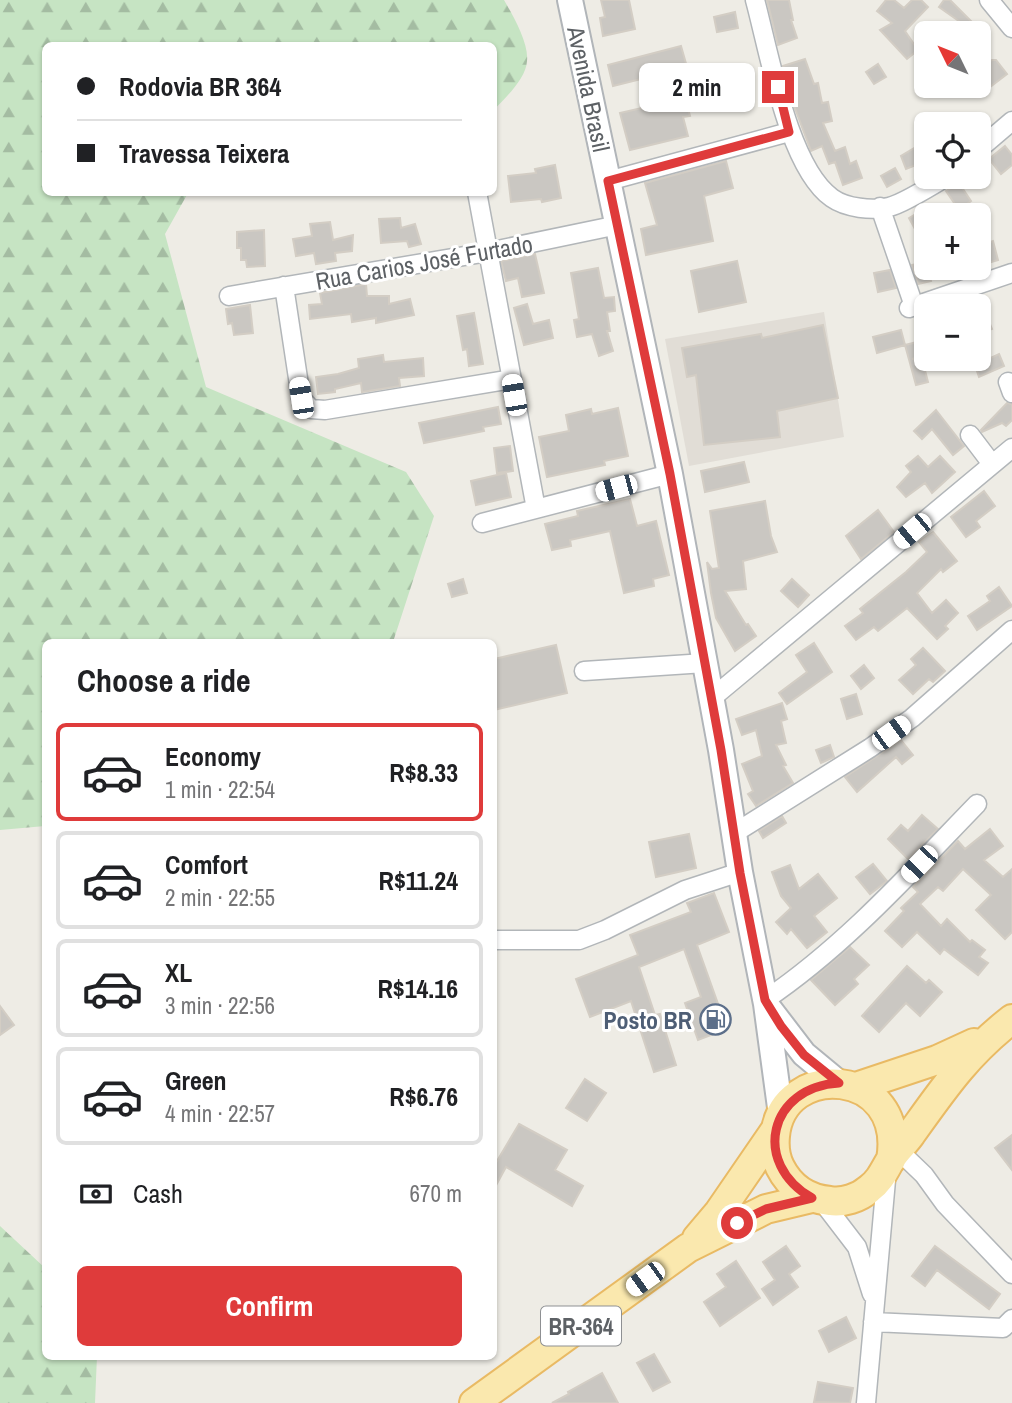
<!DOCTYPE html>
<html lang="en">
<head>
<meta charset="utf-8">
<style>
  :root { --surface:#fff; --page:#f2f2f2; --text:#202124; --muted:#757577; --line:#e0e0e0; --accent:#df3b3b }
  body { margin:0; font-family:"Archivo Narrow",sans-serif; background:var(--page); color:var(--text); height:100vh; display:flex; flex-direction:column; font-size:26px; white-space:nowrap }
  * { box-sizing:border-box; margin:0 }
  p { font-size:23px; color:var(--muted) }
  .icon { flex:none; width:38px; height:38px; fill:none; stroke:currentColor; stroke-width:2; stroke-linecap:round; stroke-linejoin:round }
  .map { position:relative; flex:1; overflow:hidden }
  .panel { position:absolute; left:42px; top:639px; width:455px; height:721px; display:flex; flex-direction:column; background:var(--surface); border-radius:10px; box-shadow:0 2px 5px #0004 }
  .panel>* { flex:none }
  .banner { position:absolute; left:42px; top:42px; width:455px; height:154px; border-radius:10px; box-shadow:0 2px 5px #0004; display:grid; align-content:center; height:154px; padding:0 35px; background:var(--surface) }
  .needle { width:46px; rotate:313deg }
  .buttons { position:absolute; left:914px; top:21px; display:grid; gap:14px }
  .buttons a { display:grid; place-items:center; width:77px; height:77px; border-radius:10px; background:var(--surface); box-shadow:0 2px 5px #0004; font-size:35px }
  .end { position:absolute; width:32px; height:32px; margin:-16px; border:9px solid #df3b3b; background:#fff; box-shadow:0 0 0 4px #fff }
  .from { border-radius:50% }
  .bubble { position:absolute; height:49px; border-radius:10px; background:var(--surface); box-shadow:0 2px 5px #0004; font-size:23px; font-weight:700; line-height:49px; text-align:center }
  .car { position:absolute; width:21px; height:42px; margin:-21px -10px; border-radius:9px; box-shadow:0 0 5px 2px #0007; background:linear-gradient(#fff 24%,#345 0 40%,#fff 0 76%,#345 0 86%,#fff 0) }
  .banner b { display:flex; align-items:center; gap:24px; height:66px; font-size:26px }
  .banner b+b { border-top:2px solid var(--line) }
  .banner i { width:18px; height:18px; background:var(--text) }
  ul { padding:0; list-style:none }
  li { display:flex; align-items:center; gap:21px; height:98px; margin:0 14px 10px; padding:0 21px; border:4px solid var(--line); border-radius:10px }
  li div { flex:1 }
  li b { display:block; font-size:26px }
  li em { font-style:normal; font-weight:700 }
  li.current { border-color:var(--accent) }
  li>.icon { width:63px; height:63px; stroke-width:1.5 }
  h2 { padding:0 35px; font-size:32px; line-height:84px }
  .pay { display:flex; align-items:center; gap:18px; height:77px; padding:0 35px; font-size:26px }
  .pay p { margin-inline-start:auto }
  .button { display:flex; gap:14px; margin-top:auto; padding:14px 35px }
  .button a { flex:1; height:80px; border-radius:10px; background:var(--accent); color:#fff; font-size:28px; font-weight:700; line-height:80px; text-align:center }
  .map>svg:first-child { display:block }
  .education { fill:#e1ddd6 }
  .forest { fill:url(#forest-firs) }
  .building { fill:#cac7c2; stroke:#d3cdc4; stroke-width:2 }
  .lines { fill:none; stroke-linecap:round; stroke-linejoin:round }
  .street-casing { stroke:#b2b6b9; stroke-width:21 }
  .secondary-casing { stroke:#b1b5b9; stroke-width:28 }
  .primary-casing { stroke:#e9ba64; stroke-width:32 }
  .street { stroke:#fff; stroke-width:18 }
  .secondary { stroke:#fff; stroke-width:24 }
  .primary { stroke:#fae8ae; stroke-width:28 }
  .route { stroke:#df3b3b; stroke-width:9 }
  .labels { text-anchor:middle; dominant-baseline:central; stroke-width:6; stroke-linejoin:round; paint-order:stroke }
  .shield { fill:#fff; stroke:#8e9093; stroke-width:2 }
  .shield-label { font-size:23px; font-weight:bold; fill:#5d6165 }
  .street-label { font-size:24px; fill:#5d6165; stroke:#fff }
  .service-label { font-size:24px; font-weight:bold; fill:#4e5e75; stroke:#fff; text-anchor:end }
</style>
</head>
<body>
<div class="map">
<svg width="1012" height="1403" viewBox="0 0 1012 1403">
  <defs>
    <pattern id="forest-firs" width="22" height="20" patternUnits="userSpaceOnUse" patternTransform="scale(1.75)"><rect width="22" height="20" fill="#c6e4c3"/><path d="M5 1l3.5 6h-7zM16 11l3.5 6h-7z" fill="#a4bca2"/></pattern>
  </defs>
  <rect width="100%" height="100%" fill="#eeece5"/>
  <path class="education" d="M824 312 844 437 689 466 665 339Z"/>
  <path class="forest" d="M0 0H504C513 16 529 43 527 61 526 79 505 98 494 110V46H46V192L188 193 165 234 206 387 406 472 434 516 393 642H46L45 826 0 830Z
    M0 1226 45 1268 46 1356H97L95 1403H0Z"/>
  <path class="building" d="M601 0H629L635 29 603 36 600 18 605 17Z
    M767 0H789L793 20H791L797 38 778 45Z
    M886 0H894L904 8 912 0H921L928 7 905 31 918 50 907 59 880 30 892 23 877 11Z
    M944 0H950L974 24 970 29 939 7Z
    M735 12 738 28 717 32 714 17Z
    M681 46 687 67 666 72 673 96 684 93 690 116 683 117 688 136 630 150 620 113 655 105 654 101 659 100 653 76 613 86 608 65Z
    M805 59 814 84 818 83 822 103 828 102 832 121 823 123 835 151 845 147 850 164 856 161 862 178 843 185 835 162 829 164 822 146 811 151 793 103 783 66Z
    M992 60H996L1007 74 985 91 978 83V69Z
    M878 64 886 77 874 84 866 72Z
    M728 69 735 98 713 104 706 74Z
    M926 141V161L906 169 901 156Z
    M1005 146 1012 155V165L1001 174 989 159Z
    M726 161 733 188 704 196 713 241 646 255 641 229 657 225 645 183Z
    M555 165 561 198 542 202 541 199 511 202 508 176 536 173 535 169Z
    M895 168 901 179 887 187 881 176Z
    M959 183 971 201 959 210 946 191Z
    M926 208V249L909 218Z
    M400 218 401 228 415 224 421 244 409 247 407 241 381 243 379 219Z
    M330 222 333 240 353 235 352 251 335 253 336 261 316 264 314 253 296 256 293 239 312 236 310 224Z
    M264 230 265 266 247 267 246 260H241V248H237V232Z
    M993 241 998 260 978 266V246Z
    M535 254 544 293 522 297 518 278 506 281 501 261Z
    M737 261 746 302 699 312 691 271Z
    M926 262 931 281 918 284 912 265Z
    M598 268 604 298 614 297 615 311 607 312 610 331H607L613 351 599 356 592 334 577 337 574 320 579 319 571 273Z
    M890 270 896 288 878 292 874 273Z
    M366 284 367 296H389V304L410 299 414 315 376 323V318L352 322 351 314 310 319 309 305 322 304 320 293Z
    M978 296 992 329 978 334Z
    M527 304 533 324 549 320 553 338 524 345 514 308Z
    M250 305 253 333 234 335 232 323 228 324 226 309Z
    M474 313 483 364 469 366 467 349 463 350 457 316Z
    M823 325 838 398 777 411 780 437 704 445 696 375 687 377 682 348 761 334 762 338Z
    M901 330 905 345 877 353 873 337Z
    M917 342 921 356 912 359H922L928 382 916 385 905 345Z
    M999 354 1004 366 979 377 976 368 988 359Z
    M383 355 384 362 423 358 424 376 399 378 400 386 362 392 361 383 335 389V392L318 394 316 377 338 374 359 368 358 359Z
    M1007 403 1012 404V420L1006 426 1002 423 982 432 981 430Z
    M498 407 501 424 483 427 484 431 424 443 419 423Z
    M618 408 628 456 604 461 605 465 547 477 539 437 569 431 566 415 591 409 592 414Z
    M936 410 964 446 953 455 932 429 922 439 914 431Z
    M510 446 513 471 497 473 494 448Z
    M918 456 928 467 940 456 955 472 932 493 925 483 906 497 897 487 911 472 906 466Z
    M744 462 749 482 705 492 701 471Z
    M506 473 511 497 476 505 471 481Z
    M984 491 995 506 976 521 980 527 966 537 951 517Z
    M630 499 637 526 656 521 669 575 653 579 654 586 624 593 610 531 570 540 571 546 552 550 545 524 578 516 577 511Z
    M765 501 771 536 777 552 743 561 746 589 725 591 746 625 748 624 756 636 735 651 716 618 711 593 707 562 712 569 719 568 710 511Z
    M878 510 894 532 861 559 846 536Z
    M933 532 957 561 943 572 941 569 917 593 932 613 946 600 958 613 945 626 948 629 937 639 907 608 878 631 874 627 856 640 845 626 863 613 860 609 906 572 927 552 919 542Z
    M463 579 467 593 452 597 448 584Z
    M792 579 809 595 798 607 781 591Z
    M999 587 1012 606 977 630 968 616 990 601 987 596Z
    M814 643 832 672 787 704 779 693 807 672 796 655Z
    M556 645 567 693 494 710V659Z
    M923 648 945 671 933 682 929 679 913 694 899 680 916 665 911 659Z
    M864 665 874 678 861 689 851 676Z
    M856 694 862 714 847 719 841 699Z
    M782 703 787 719 781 721 786 743 776 745 786 765 783 766 793 783 756 806 748 794 753 791 742 764 762 756 756 730 742 735 736 719Z
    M901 740 913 755 902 764 896 757 857 792 845 777Z
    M830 745 834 757 821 763 816 750Z
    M922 815 938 829 908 859 888 839 901 825 908 831Z
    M782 816 786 823 763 838 759 831Z
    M990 829 1003 846 984 860 1003 877 1012 869V932L1005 939 976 910 991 895 963 869 943 891 938 887 920 904 941 926 947 919 970 942 972 940 985 950 979 957 988 963 978 975 944 949 940 954 917 932 902 947 885 931 904 911 901 908 918 892 913 887 955 844 958 841 965 849Z
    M689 834 696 868 656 877 649 842Z
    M873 864 887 881 870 894 856 877Z
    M790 865 799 889 818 874 837 898 814 916 827 932 807 948 791 929 787 934 776 922 791 908 781 896 772 872Z
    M714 893 729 932 697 945 727 1029 698 1040 685 1003 701 997 684 949 639 967 655 1015 660 1014 676 1065 654 1072 631 1001 590 1017 576 979 638 955 630 935 691 912 687 903Z
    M850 947 869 965 854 979 858 984 835 1005 811 980Z
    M907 966 926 983 929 980 942 992 920 1016 906 1003 879 1032 862 1016Z
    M0 1006 14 1025 0 1035Z
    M585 1079 606 1093 587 1121 566 1108Z
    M519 1124 567 1150 555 1170 583 1186 572 1206 506 1167 494 1189V1166Z
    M1012 1135V1170L995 1148Z
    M786 1246 800 1266 789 1274 798 1287 773 1305 762 1289 775 1280 763 1262Z
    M935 1246 1000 1294 989 1309 937 1270 925 1286 912 1276Z
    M736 1261 760 1298 720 1326 704 1302 726 1287 717 1274Z
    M846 1317 856 1338 829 1352 819 1331Z
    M654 1354 670 1382 653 1391 637 1363Z
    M602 1373 618 1403H552L569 1394 568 1392Z
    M818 1382 853 1388 850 1403 814 1402Z"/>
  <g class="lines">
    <defs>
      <path id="street" d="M755 0C769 51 788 167 832 198 846 208 872 211 889 207 902 204 933 185 946 177
        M989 0 1012 28
        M978 150 1012 121
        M608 181 789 132
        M477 192 536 509
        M880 207 914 306
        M284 286 301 398 311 409 325 410 512 379
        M229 296 488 252 618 225
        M909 308 1012 273
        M1008 382 1012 393
        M970 435 992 464
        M482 523 670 474
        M584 671 705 663
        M712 698 1012 448
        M733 834 870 748 912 718 1012 630
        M494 940H579L605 930 685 890 740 872
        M765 1000C845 946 910 873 977 804
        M898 1150 924 1175 945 1204 1012 1274
        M821 1200 857 1247 872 1294
        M873 1322 1003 1328 1012 1319
        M866 1403 887 1169"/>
      <path id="secondary" d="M570 0 670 474 721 750 740 872 766 1004 781 1115
        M768 1007 804 1054 839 1083"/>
      <path id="primary" d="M856 1087 937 1060 974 1043
        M891 1160C907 1067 782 1059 775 1136 774 1146 775 1157 780 1167 790 1187 807 1199 830 1201 843 1203 859 1198 869 1189 880 1181 884 1171 891 1159 896 1150 905 1143 911 1134 944 1088 966 1055 1012 1019
        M697 1238 719 1212 776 1129
        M474 1403 688 1248 766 1209 812 1198"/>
    </defs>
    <use href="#street" class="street-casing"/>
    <use href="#secondary" class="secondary-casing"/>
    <use href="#primary" class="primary-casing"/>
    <use href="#street" class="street"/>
    <use href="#secondary" class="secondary"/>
    <use href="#primary" class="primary"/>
  </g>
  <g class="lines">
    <path class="route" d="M737 1223 766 1209 812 1198C751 1163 769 1087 839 1083L804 1055 781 1026 765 1000 740 873 721 750 670 474 608 181 789 132 778 87"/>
  </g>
  <defs>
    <symbol id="fuel-ring" viewBox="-11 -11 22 22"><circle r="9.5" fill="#fff" stroke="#5c6f8a" stroke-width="1.5"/><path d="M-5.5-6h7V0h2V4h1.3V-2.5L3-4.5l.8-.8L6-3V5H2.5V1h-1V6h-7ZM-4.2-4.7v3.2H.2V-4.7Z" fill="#5c6f8a"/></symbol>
  </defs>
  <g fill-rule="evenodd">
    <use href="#fuel-ring" x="698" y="1002" width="35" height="35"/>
  </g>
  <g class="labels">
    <rect class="shield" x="541" y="1306.5" width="80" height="39" rx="5"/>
    <g class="shield-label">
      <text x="581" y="1326">BR-364</text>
    </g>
    <g class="street-label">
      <text transform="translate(589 89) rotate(78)">Avenida Brasil</text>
      <text transform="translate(424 262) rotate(-10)">Rua Carios José Furtado</text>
    </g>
    <g class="service-label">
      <text x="692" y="1020">Posto BR</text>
    </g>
  </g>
</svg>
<div class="buttons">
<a><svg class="needle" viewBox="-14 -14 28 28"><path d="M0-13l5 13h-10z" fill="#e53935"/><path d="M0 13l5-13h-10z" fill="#757577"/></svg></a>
<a><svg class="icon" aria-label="locate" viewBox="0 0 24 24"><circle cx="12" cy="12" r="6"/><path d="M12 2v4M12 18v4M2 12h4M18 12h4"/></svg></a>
<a>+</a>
<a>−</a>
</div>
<i class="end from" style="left:737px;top:1223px"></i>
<i class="end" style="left:778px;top:87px"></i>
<div class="bubble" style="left:639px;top:63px;width:116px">2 min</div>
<i class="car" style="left:514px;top:395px;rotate:350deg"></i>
<i class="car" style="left:301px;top:398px;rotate:351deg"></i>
<i class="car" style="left:616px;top:488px;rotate:255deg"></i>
<i class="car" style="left:912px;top:531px;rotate:230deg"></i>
<i class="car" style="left:891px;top:733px;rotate:54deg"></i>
<i class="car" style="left:919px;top:864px;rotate:224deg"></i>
<i class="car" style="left:645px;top:1279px;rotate:234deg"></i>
<div class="banner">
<b><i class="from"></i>Rodovia BR 364</b>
<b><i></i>Travessa Teixera</b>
</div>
<section class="panel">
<h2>Choose a ride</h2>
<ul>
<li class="current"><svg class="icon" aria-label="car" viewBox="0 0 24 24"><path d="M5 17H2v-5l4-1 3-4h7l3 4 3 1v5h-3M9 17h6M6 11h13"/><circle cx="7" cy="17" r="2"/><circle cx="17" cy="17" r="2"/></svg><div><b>Economy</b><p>1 min · 22:54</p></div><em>R$8.33</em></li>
<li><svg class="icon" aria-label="car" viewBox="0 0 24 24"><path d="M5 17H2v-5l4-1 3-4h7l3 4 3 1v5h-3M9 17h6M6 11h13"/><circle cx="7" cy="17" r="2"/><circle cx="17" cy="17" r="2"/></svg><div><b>Comfort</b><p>2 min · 22:55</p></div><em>R$11.24</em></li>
<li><svg class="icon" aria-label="car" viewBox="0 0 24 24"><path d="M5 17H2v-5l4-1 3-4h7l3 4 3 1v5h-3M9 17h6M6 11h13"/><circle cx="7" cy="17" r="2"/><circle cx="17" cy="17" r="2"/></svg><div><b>XL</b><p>3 min · 22:56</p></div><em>R$14.16</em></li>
<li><svg class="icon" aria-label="car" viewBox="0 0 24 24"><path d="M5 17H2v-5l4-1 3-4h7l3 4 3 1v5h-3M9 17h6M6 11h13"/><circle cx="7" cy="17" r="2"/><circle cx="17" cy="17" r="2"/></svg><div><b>Green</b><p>4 min · 22:57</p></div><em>R$6.76</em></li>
</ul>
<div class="pay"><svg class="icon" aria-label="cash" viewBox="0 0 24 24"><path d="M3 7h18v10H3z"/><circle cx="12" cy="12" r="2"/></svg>Cash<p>670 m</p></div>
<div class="button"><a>Confirm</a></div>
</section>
</div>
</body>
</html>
